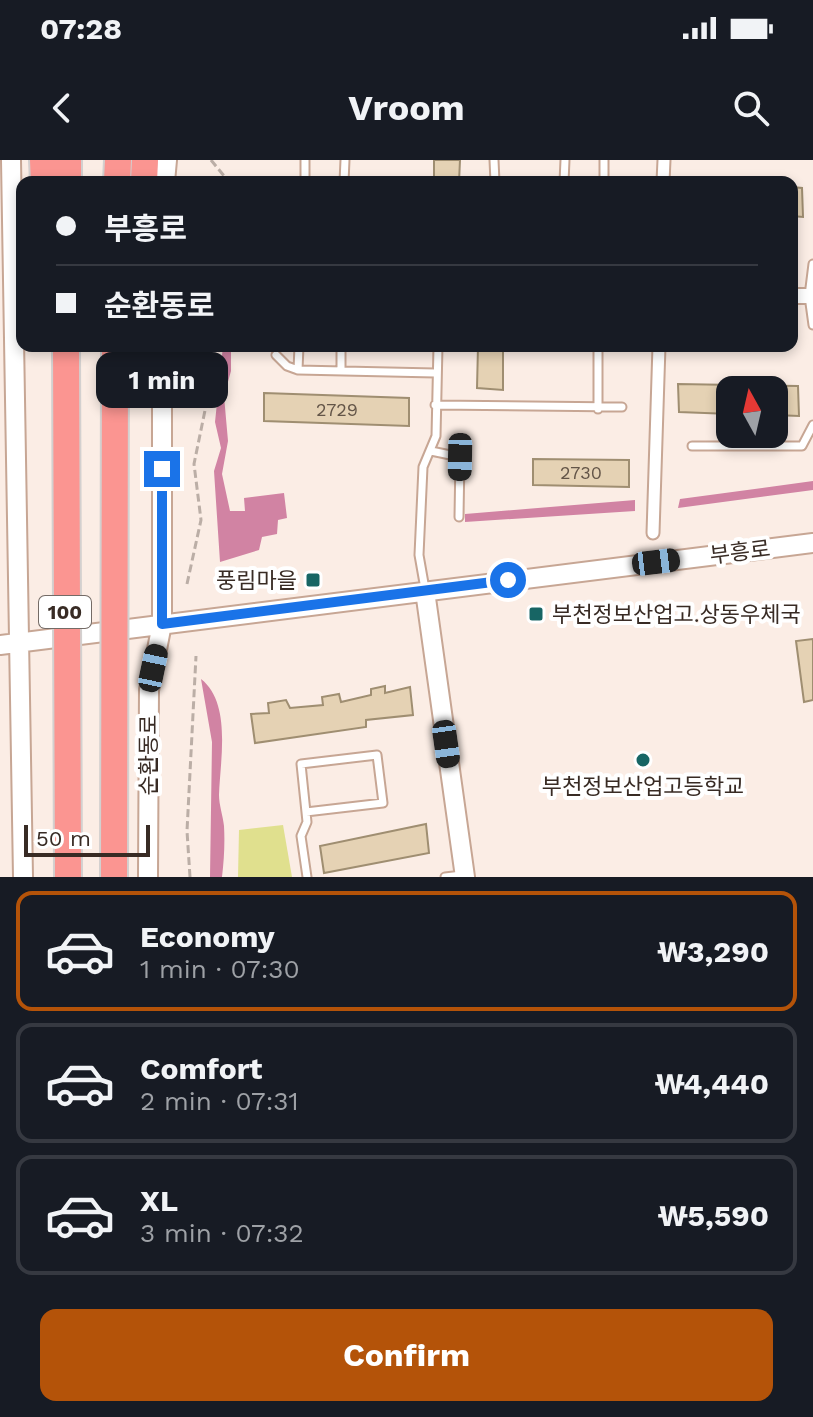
<!DOCTYPE html>
<html lang="en">
<head>
<meta charset="utf-8">
<style>
  :root { --surface:#171b24; --page:#242831; --text:#f1f3f6; --muted:#9ea1a6; --line:#363941; --accent:#b45309 }
  body { margin:0; font-family:"Work Sans","Noto Sans KR",sans-serif; background:var(--page); color:var(--text); height:100vh; display:flex; flex-direction:column; font-size:30px; white-space:nowrap }
  * { box-sizing:border-box; margin:0 }
  p { font-size:26px; color:var(--muted) }
  .icon { flex:none; width:44px; height:44px; fill:none; stroke:currentColor; stroke-width:2; stroke-linecap:round; stroke-linejoin:round }
  .map { position:relative; height:717px; overflow:hidden }
  .drawer { display:flex; flex-direction:column; background:var(--surface); flex:1 }
  .drawer>* { flex:none }
  .hud { position:absolute; left:16px; top:16px; width:782px; height:176px; border-radius:16px; box-shadow:0 4px 12px #0003; display:grid; align-content:center; height:176px; padding:0 40px; background:var(--surface) }
  .needle { width:52px; rotate:352deg }
  .buttons { position:absolute; left:716px; top:216px; display:grid; gap:16px }
  .buttons a { display:grid; place-items:center; width:72px; height:72px; border-radius:16px; background:var(--surface); box-shadow:0 4px 12px #0003; font-size:40px }
  .scale { position:absolute; left:24px; bottom:20px; width:126px; box-sizing:border-box; padding-left:8px; border:4px solid #382b24; border-top:0; font-size:22px; line-height:28px; white-space:nowrap; color:#382b24; -webkit-text-stroke:6px #fff; paint-order:stroke }
  .end { position:absolute; width:36px; height:36px; margin:-18px; border:10px solid #1a73e8; background:#fff; box-shadow:0 0 0 4px #fff }
  .from { border-radius:50% }
  .bubble { position:absolute; height:56px; border-radius:16px; background:var(--surface); box-shadow:0 4px 12px #0003; font-size:26px; font-weight:700; line-height:56px; text-align:center }
  .car { position:absolute; width:24px; height:48px; margin:-24px -12px; border-radius:10px; box-shadow:0 0 6px 2px #0007; background:linear-gradient(#222 24%,#8ab4d8 0 40%,#222 0 76%,#8ab4d8 0 86%,#222 0) }
  .hud b { display:flex; align-items:center; gap:28px; height:76px; font-size:30px }
  .hud b+b { border-top:2px solid var(--line) }
  .hud i { width:20px; height:20px; background:var(--text) }
  ul { padding:14px 0 0; list-style:none }
  li { display:flex; align-items:center; gap:24px; height:120px; margin:0 16px 12px; padding:0 24px; border:4px solid var(--line); border-radius:16px }
  li div { flex:1 }
  li b { display:block; font-size:30px }
  li em { font-style:normal; font-weight:700 }
  li.current { border-color:var(--accent) }
  li>.icon { width:72px; height:72px; stroke-width:1.5 }
  .action { display:flex; gap:16px; margin-top:auto; padding:16px 40px }
  .action a { flex:1; height:92px; border-radius:16px; background:var(--accent); color:#fff; font-size:32px; font-weight:700; line-height:92px; text-align:center }
  .status { display:flex; justify-content:space-between; align-items:center; height:56px; padding:0 40px; background:var(--surface); direction:ltr }
  .status svg { height:22px; fill:currentColor }
  header { display:flex; justify-content:space-between; align-items:center; height:104px; padding:0 40px; background:var(--surface); font-size:36px; font-weight:700 }
  .map>svg:first-child { display:block }
  .green { fill:#e0e08e }
  .water { fill:#d183a3 }
  .building { fill:#e5d2b4; stroke:#9f8e71; stroke-width:2 }
  .lines { fill:none; stroke-linecap:round; stroke-linejoin:round }
  .service-casing { stroke:#c7a694; stroke-width:11 }
  .pedestrian-casing { stroke:#c7a694; stroke-width:15 }
  .minor-casing { stroke:#c7a694; stroke-width:18 }
  .tertiary-casing { stroke:#c7a694; stroke-width:22 }
  .motorway-casing { stroke:#d3d0cf; stroke-width:30 }
  .path { stroke:#bbaea6; stroke-width:3; stroke-dasharray:8 4; stroke-linecap:butt }
  .service { stroke:#fff; stroke-width:7 }
  .pedestrian { stroke:#fff; stroke-width:11 }
  .minor { stroke:#fff; stroke-width:14 }
  .tertiary { stroke:#fff; stroke-width:18 }
  .motorway { stroke:#fb9591; stroke-width:26 }
  .motorway-bridge-casing { stroke:#d3d0cf; stroke-width:30; stroke-linecap:butt }
  .motorway-bridge { stroke:#fb9591; stroke-width:26 }
  .route { stroke:#1a73e8; stroke-width:10 }
  .poi-dot { fill:#176564; stroke:#fff; stroke-width:3 }
  .labels { text-anchor:middle; dominant-baseline:central; stroke-width:8; stroke-linejoin:round; paint-order:stroke }
  .number-label { font-size:18px; fill:#635548 }
  .shield { fill:#fff; stroke:#746b66; stroke-width:2 }
  .shield-label { font-size:20px; font-weight:bold; fill:#382b24 }
  .street-label { font-size:22px; fill:#382b24; stroke:#fff }
  .poi-label { font-size:22px; fill:#382b24; stroke:#fff; text-anchor:end }
</style>
</head>
<body>
<div class="status"><b>07:28</b><svg viewBox="0 0 49 12"><path d="M0 12V9h3v3zM5 12V6h3v6zM10 12V3h3v9zM15 12V0h3v12zM26 1h20v11H26zM47 4h2v5h-2z"/></svg></div>
<header><svg class="icon" aria-label="back" viewBox="0 0 24 24"><path d="M15 5l-7 7 7 7"/></svg>Vroom<svg class="icon" aria-label="search" viewBox="0 0 24 24"><circle cx="10" cy="10" r="6"/><path d="M15 15l6 6"/></svg></header>
<div class="map">
<svg width="813" height="717" viewBox="0 0 813 717">
  <rect width="100%" height="100%" fill="#fbede5"/>
  <path class="green" d="M283 665 292 717H238L239 670Z"/>
  <path class="water" d="M223 186H231V211L224 236 228 281 222 314 230 351H245L244 338 284 333 287 358 278 360 277 374 262 377 259 390 220 402 214 311 221 288 215 262Z
    M813 321V330L678 348 680 339Z
    M635 340V351L465 362V354Z
    M201 519C232 543 220 601 219 635 219 645 223 656 224 666 225 683 224 700 222 717H210L212 582Z"/>
  <path class="building" d="M434 0H460L459 22H434Z
    M792 27 802 28 803 57 792 56Z
    M478 186H503V230L477 228Z
    M678 224 798 226 799 256 774 255V230H730V254L679 252Z
    M264 233 409 238V266L264 261Z
    M533 299 629 300V327L533 325Z
    M813 479V540L804 542 796 481Z
    M385 526V533L410 527 413 555 366 560V567L255 583 251 554 269 553 268 543 286 540 290 548 323 545 322 537 339 534 341 542 371 535V529Z
    M426 664 429 693 324 713 320 686Z"/>
  <g class="lines">
    <defs>
      <path id="service" d="M494 0 495 22
        M305 22V0
        M344 22 345 0
        M564 22 565 0
        M604 22V0
        M813 104 809 136 813 165
        M299 186 298 210 435 213
        M276 195 287 206 298 210
        M341 211V186
        M435 245 622 247
        M598 249V186
        M692 286H802L813 265
        M431 291 460 297 459 357
        M425 429 419 395 423 307 436 276 438 186
        M306 652 383 643 377 595 301 604 307 662 301 676 307 717
        M445 717 462 715"/>
      <path id="pedestrian" d="M663 22 664 0
        M653 373 659 186"/>
      <path id="minor" d="M792 136H809"/>
      <path id="tertiary" d="M11 0 23 717
        M165 22 167 0
        M425 431 465 717
        M0 485 813 383
        M148 717 149 530 162 464V186"/>
      <path id="motorway" d="M43 0 44 22
        M68 22V0
        M117 22 118 0
        M144 22 145 0"/>
    </defs>
    <use href="#service" class="service-casing"/>
    <use href="#pedestrian" class="pedestrian-casing"/>
    <use href="#minor" class="minor-casing"/>
    <use href="#tertiary" class="tertiary-casing"/>
    <use href="#motorway" class="motorway-casing"/>
    <path class="path" d="M211 0 229 22
      M187 424 201 360 194 304 209 231 203 186
      M190 717 187 671 196 496"/>
    <use href="#service" class="service"/>
    <use href="#pedestrian" class="pedestrian"/>
    <use href="#minor" class="minor"/>
    <use href="#tertiary" class="tertiary"/>
    <use href="#motorway" class="motorway"/>
    <defs>
      <path id="motorway-bridge" d="M66 186 68 717
        M114 717 115 186"/>
    </defs>
    <use href="#motorway-bridge" class="motorway-bridge-casing"/>
    <use href="#motorway-bridge" class="motorway-bridge"/>
  </g>
  <g class="lines">
    <path class="route" d="M162 309V464L508 420"/>
  </g>
  <g class="poi-dot">
    <rect x="305" y="412" width="16" height="16" rx="4"/>
    <rect x="528" y="446" width="16" height="16" rx="4"/>
    <circle cx="643" cy="600" r="8"/>
  </g>
  <g class="labels">
    <g class="number-label">
      <text x="337" y="249">2729</text>
      <text x="581" y="312">2730</text>
    </g>
    <rect class="shield" x="39" y="436" width="52" height="32" rx="6"/>
    <g class="shield-label">
      <text x="65" y="452">100</text>
    </g>
    <g class="street-label">
      <text transform="translate(740 392) rotate(-7)">부흥로</text>
      <text transform="translate(148 595) rotate(-90)">순환동로</text>
    </g>
    <g class="poi-label">
      <text x="297" y="420">풍림마을</text>
      <text x="552" y="454" text-anchor="start">부천정보산업고.상동우체국</text>
      <text x="643" y="626" text-anchor="middle">부천정보산업고등학교</text>
    </g>
  </g>
</svg>
<div class="buttons">
<a><svg class="needle" viewBox="-14 -14 28 28"><path d="M0-13l5 13h-10z" fill="#e53935"/><path d="M0 13l5-13h-10z" fill="#9ea1a6"/></svg></a>
</div>
<div class="scale">50 m</div>
<i class="end from" style="left:508px;top:420px"></i>
<i class="end" style="left:162px;top:309px"></i>
<div class="bubble" style="left:96px;top:192px;width:132px">1 min</div>
<i class="car" style="left:460px;top:297px;rotate:181deg"></i>
<i class="car" style="left:656px;top:402px;rotate:83deg"></i>
<i class="car" style="left:153px;top:508px;rotate:12deg"></i>
<i class="car" style="left:446px;top:584px;rotate:172deg"></i>
<div class="hud">
<b><i class="from"></i>부흥로</b>
<b><i></i>순환동로</b>
</div>
</div>
<section class="drawer">
<ul>
<li class="current"><svg class="icon" aria-label="car" viewBox="0 0 24 24"><path d="M5 17H2v-5l4-1 3-4h7l3 4 3 1v5h-3M9 17h6M6 11h13"/><circle cx="7" cy="17" r="2"/><circle cx="17" cy="17" r="2"/></svg><div><b>Economy</b><p>1 min · 07:30</p></div><em>₩3,290</em></li>
<li><svg class="icon" aria-label="car" viewBox="0 0 24 24"><path d="M5 17H2v-5l4-1 3-4h7l3 4 3 1v5h-3M9 17h6M6 11h13"/><circle cx="7" cy="17" r="2"/><circle cx="17" cy="17" r="2"/></svg><div><b>Comfort</b><p>2 min · 07:31</p></div><em>₩4,440</em></li>
<li><svg class="icon" aria-label="car" viewBox="0 0 24 24"><path d="M5 17H2v-5l4-1 3-4h7l3 4 3 1v5h-3M9 17h6M6 11h13"/><circle cx="7" cy="17" r="2"/><circle cx="17" cy="17" r="2"/></svg><div><b>XL</b><p>3 min · 07:32</p></div><em>₩5,590</em></li>
</ul>
<div class="action"><a>Confirm</a></div>
</section>
</body>
</html>
